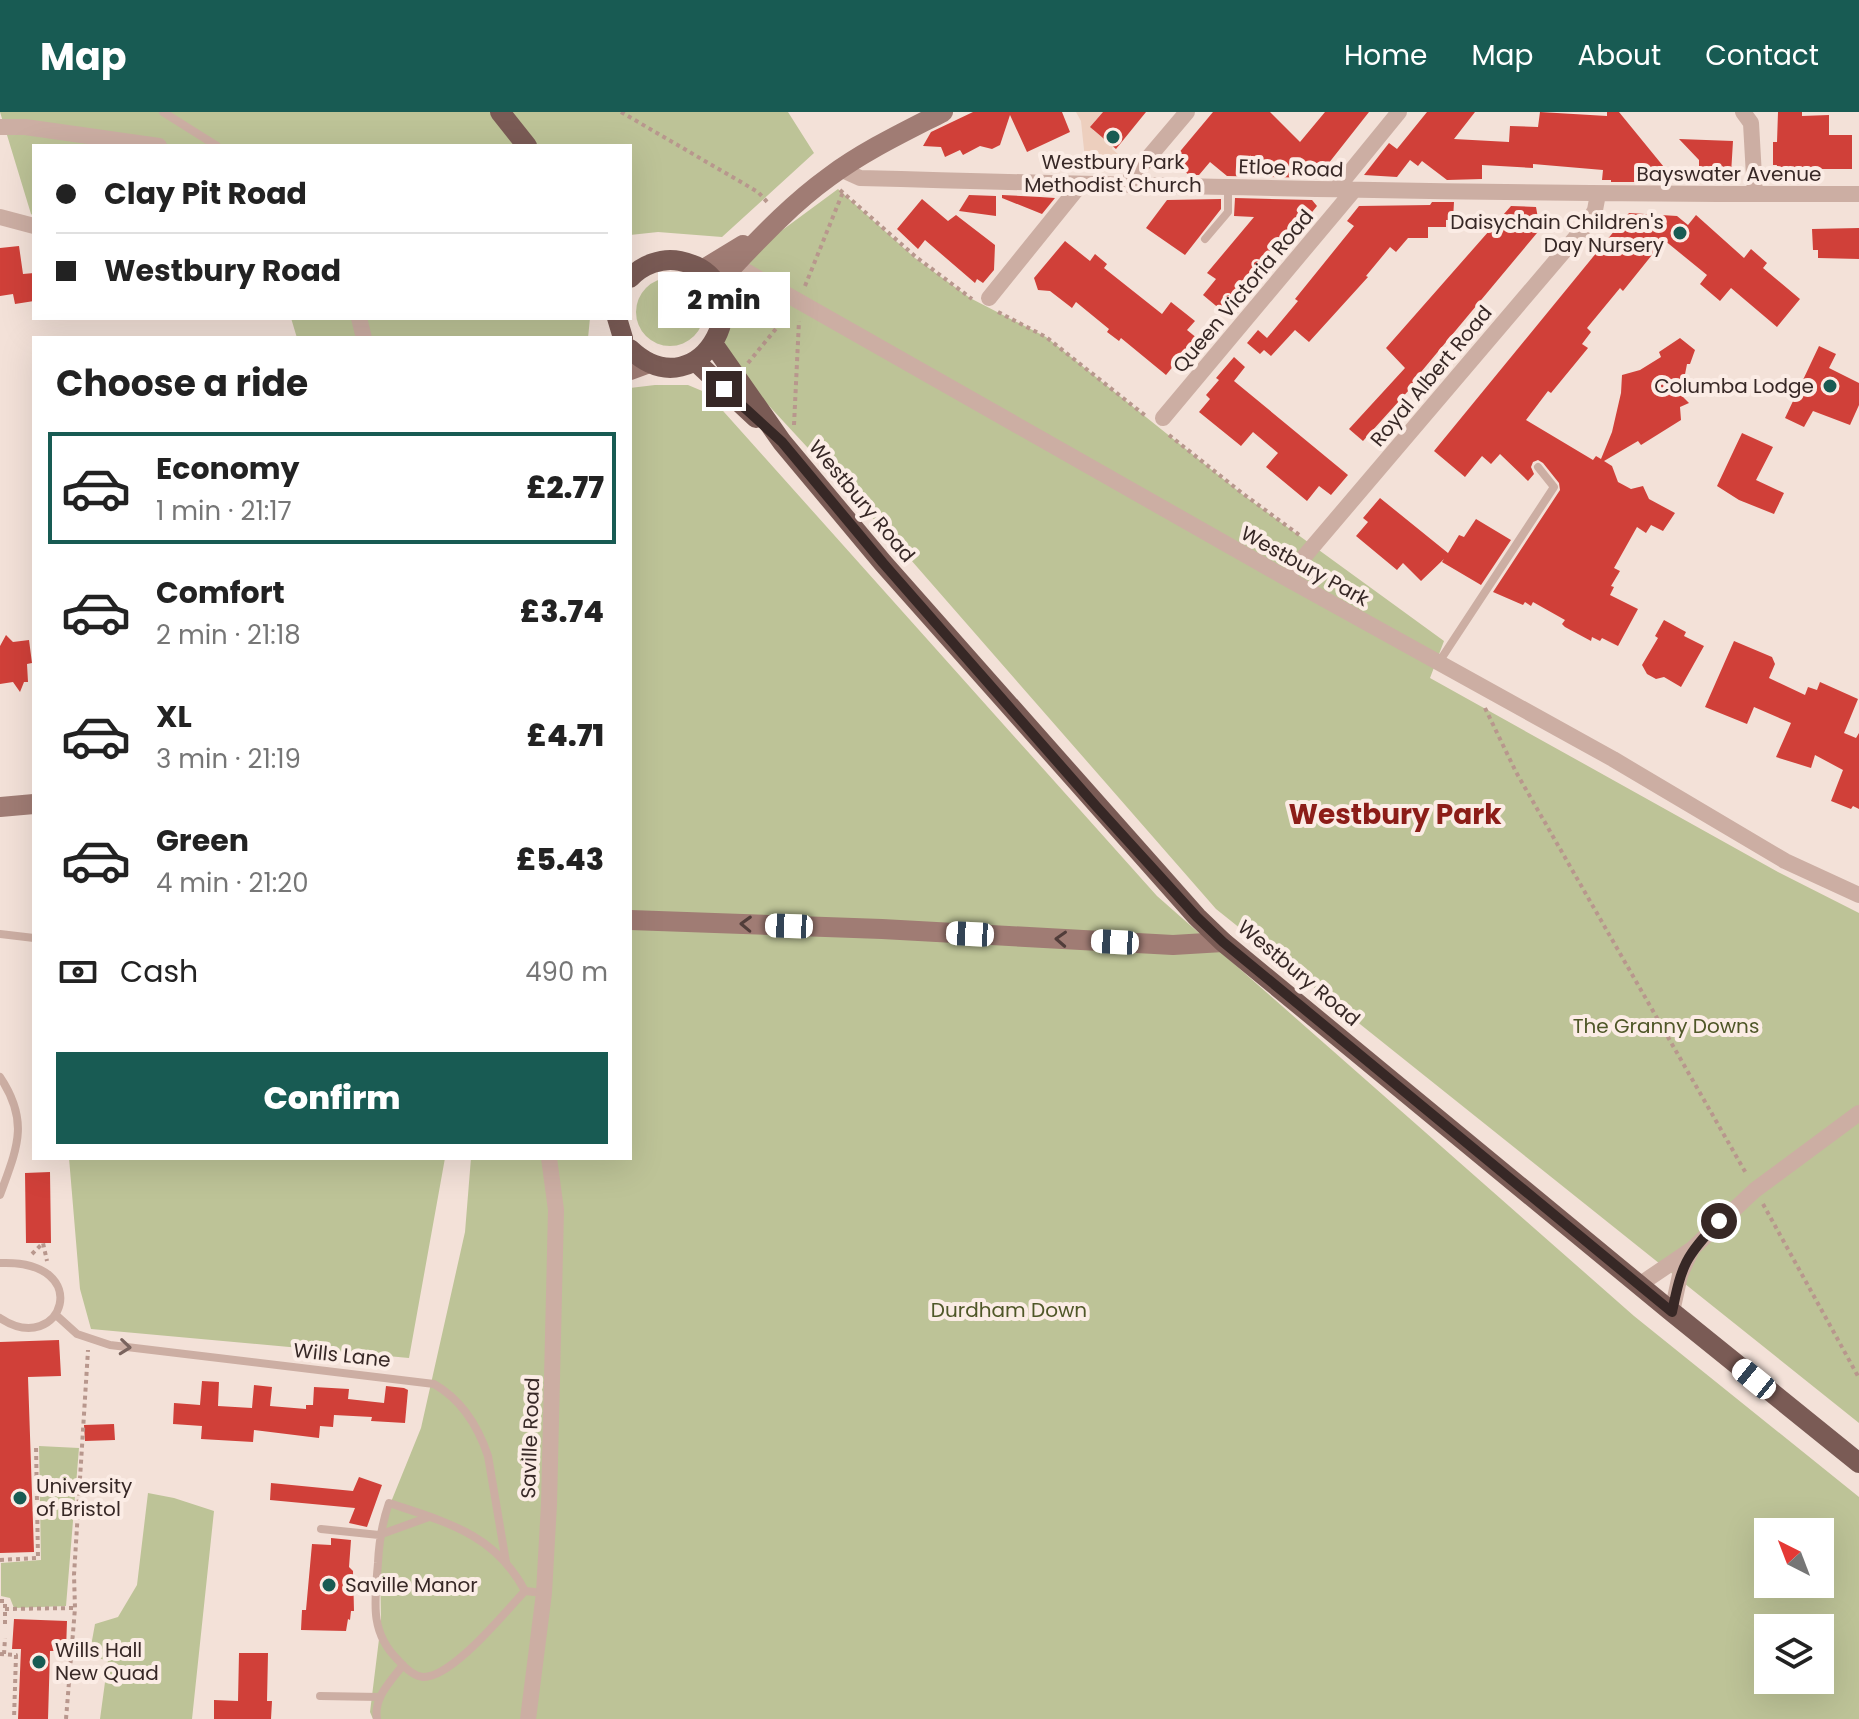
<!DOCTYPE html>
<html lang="en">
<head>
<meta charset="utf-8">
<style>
  :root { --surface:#fff; --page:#f6f6f6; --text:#222; --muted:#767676; --line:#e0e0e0; --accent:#185b53 }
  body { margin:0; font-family:Poppins,sans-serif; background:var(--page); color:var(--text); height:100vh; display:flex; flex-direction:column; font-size:30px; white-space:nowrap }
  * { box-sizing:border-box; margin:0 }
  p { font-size:26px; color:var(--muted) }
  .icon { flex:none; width:44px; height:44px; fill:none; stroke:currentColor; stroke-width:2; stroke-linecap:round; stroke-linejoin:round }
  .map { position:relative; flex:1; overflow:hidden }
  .sheet { position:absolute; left:32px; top:224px; width:600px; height:824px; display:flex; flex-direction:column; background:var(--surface); border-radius:0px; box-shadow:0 8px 32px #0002 }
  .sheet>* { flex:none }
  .hud { position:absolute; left:32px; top:32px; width:600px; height:176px; border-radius:0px; box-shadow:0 8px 32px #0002; display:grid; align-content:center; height:176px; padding:0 24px; background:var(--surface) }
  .needle { width:52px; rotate:318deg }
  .tools { position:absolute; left:1754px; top:1406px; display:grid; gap:16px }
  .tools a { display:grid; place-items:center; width:80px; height:80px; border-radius:0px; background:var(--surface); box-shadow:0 8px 32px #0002; font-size:40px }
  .end { position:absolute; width:36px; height:36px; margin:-18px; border:10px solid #372826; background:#fff; box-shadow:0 0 0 4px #fff }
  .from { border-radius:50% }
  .bubble { position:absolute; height:56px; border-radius:0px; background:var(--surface); box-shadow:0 8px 32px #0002; font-size:26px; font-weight:800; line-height:56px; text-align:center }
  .car { position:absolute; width:24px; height:48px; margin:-24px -12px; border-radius:10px; box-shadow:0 0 6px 2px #0007; background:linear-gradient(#fff 24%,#345 0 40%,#fff 0 76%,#345 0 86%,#fff 0) }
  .hud b { display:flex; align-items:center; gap:28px; height:76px; font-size:30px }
  .hud b+b { border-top:2px solid var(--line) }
  .hud i { width:20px; height:20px; background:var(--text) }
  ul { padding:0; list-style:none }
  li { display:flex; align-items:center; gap:24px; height:112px; margin:0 16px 12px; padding:0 8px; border:4px solid transparent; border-radius:0px }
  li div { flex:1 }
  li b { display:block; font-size:30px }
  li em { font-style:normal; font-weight:800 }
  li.selected { border-color:var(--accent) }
  li>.icon { width:72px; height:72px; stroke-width:1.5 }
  h2 { padding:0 24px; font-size:36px; line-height:96px }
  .pay { display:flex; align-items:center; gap:20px; height:88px; padding:0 24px; font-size:30px }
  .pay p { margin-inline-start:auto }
  .cta { display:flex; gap:16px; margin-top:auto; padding:16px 24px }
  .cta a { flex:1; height:92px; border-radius:0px; background:var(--accent); color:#fff; font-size:32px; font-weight:800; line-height:92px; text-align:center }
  header { display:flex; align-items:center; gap:48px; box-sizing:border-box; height:112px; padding:0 40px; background:var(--accent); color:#fff }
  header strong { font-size:38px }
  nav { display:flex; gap:44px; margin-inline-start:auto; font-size:28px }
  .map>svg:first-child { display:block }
  .green { fill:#bdc397; fill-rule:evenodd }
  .plaza { fill:#edcfbe }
  .building { fill:#d04039 }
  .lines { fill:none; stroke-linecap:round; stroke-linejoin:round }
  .path { stroke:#b8978d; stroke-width:4; stroke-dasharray:4 4; stroke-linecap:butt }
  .lane { stroke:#ccaea3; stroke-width:8 }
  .street { stroke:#ccaea3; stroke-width:16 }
  .secondary { stroke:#a07c74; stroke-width:20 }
  .primary { stroke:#7a5b55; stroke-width:20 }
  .oneway { stroke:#513d3a }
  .oneway2 { stroke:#7a645e }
  .route { stroke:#372826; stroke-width:10 }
  .poi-dot { fill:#185b53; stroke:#fbece5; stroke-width:3 }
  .labels { text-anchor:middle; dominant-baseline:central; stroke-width:8; stroke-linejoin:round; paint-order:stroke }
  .poi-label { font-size:20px; fill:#372826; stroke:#fbece5; text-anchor:start }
  .street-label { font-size:20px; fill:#372826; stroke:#fbece5 }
  .park-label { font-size:20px; fill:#4f5728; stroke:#fbece5 }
  .district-label { font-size:28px; font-weight:bold; fill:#8c1d18; stroke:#fbece5 }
</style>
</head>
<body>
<header>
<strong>Map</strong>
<nav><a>Home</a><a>Map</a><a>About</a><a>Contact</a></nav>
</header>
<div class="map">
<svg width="1859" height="1607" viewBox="0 0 1859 1607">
  <rect width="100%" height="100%" fill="#f3e1d8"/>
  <path class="green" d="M0 0H788L814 41 722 125 658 120 630 123V34H34V104L31 102Z
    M838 77 915 146 970 186 1046 225 1242 382 1444 529 1430 566 1778 760 1859 801V1311L1216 797 904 440 724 245 728 158Z
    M636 200a34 34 0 1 1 68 0a34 34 0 1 1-68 0Z
    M291 206H590L588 226H297Z
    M655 273H688L707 281 1157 784 1634 1204 1859 1385V1607H373L370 1600 381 1511 380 1442 391 1390 421 1316 465 1120 471 1046H630V276ZM1768 1420H1820V1472H1768ZM1768 1516H1820V1568H1768Z
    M69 1046H445L409 1246 91 1217 80 1177Z
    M39 1334 79 1336 66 1494 14 1496 10 1486 1 1484V1451L41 1448Z
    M148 1381 174 1386 214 1399 192 1607H100L108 1548 89 1545 95 1512 118 1505 137 1473Z"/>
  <path class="plaza" d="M1076 0H1103L1095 9 1098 11 1093 18 1113 34 1112 37 1118 42 1085 47 1081 9Z"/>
  <path class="building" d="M973 0H1062L1070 20 1027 40 1010 3 1000 33 992 37 980 34 963 43 960 38 945 45 941 35 923 34 931 20Z
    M1103 0H1146L1116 37 1090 15Z
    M1213 0H1270L1300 30 1325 0H1369L1317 66 1227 64 1210 50 1199 63H1189L1172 49Z
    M1427 0H1475L1454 27 1509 30 1510 14 1538 15 1540 0 1607 4V0H1619L1668 60 1669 70H1611V68H1602L1603 58 1533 52V56L1482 53V67L1447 68 1422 49 1418 54 1410 48 1397 65 1364 63 1389 31 1397 37Z
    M1778 0H1802V4L1829 3V23H1852V57H1776L1777 53H1773V30H1777Z
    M1679 27 1733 29 1731 62 1699 58V48Z
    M969 83 996 84V104L959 99Z
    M1002 83 1040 85 1055 86 1042 102 1002 86Z
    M1235 86 1312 88 1317 94 1288 130 1282 125 1221 198 1203 183 1216 167 1207 161 1254 105 1234 104Z
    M922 87 948 109 956 103 995 133 994 158 983 171 977 167 975 171 925 128 918 137 897 117Z
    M1221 87V97L1185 143 1146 116 1167 88Z
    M1432 90H1454L1453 108H1446V115H1428V126H1408L1396 140 1390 135 1366 164 1368 165 1309 230 1295 218 1271 244 1264 238 1260 242 1247 231 1258 218 1267 226 1298 189 1295 187 1354 114 1347 109 1359 94 1430 93Z
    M1511 94 1536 95 1539 112 1542 115 1416 266 1418 268 1363 329 1349 317 1405 256 1386 236Z
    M1629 101 1677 104 1688 113 1696 103 1744 146 1751 137 1767 151 1763 156 1800 187 1777 215 1731 176 1720 189 1700 172 1707 163 1664 128 1623 179 1620 176 1587 216 1591 220 1582 232 1588 236 1551 281 1548 279 1526 308 1593 348 1596 344 1601 347 1612 320 1621 281 1622 263 1640 258 1661 245 1659 240 1680 226 1695 238 1690 252H1687L1681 283 1689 291 1680 295 1681 308 1641 333 1638 329 1604 349 1612 354 1618 370 1631 377 1643 374 1649 387 1675 401 1663 419 1651 413 1646 421 1637 415 1614 456 1620 459 1611 474 1614 475 1610 483 1638 497 1618 534 1602 526 1600 529 1592 525 1591 529 1565 515 1562 512 1565 508 1533 490 1531 494 1525 490 1523 493 1493 480 1560 378 1559 371 1543 351 1538 348 1533 350 1531 355 1534 362 1528 369 1500 342 1491 352 1482 344 1465 365 1434 339Z
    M1859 116V147L1818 146V138H1813L1812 117Z
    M1065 129 1090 149 1095 142 1107 152 1104 156 1162 202 1171 190 1195 209 1187 218 1203 231 1185 253 1179 247 1166 263 1121 226 1119 229 1107 220 1109 217 1076 190 1072 196 1050 179 1038 178 1034 166Z
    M19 134 23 162 34 161V189L15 192 13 182 0 184V136Z
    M1819 234 1836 242 1829 256 1859 271V293L1850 313 1813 299 1804 315 1785 306Z
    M1234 245 1245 255 1234 269 1348 363 1331 383 1319 374 1307 389 1266 355 1278 341 1253 320 1241 334 1199 300 1210 287 1206 283 1219 268 1216 266Z
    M1742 321 1773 335 1756 368 1784 381 1774 402 1739 388 1717 374Z
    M1380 386 1448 441 1459 423 1464 425 1476 407 1511 428 1481 473 1442 450 1444 447 1421 469 1403 451 1397 458 1356 424 1368 410 1363 406Z
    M1664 508 1686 520 1684 524 1704 534 1681 575 1664 565 1656 567 1647 562 1642 553 1658 526 1655 524Z
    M6 523 13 530 29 528 32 551 27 552 28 570H24L20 580 13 570 0 572V534Z
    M1734 529 1772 545 1775 552 1769 566 1805 583 1808 575 1817 578 1820 570 1858 587 1844 621 1856 626 1859 621V697L1853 694 1851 697 1831 689 1843 658 1815 643 1811 656 1776 645 1791 611 1754 595 1747 612 1705 595Z
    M50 1060 51 1131H26L25 1061Z
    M59 1228 61 1264 28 1265 34 1440 0 1441V1230Z
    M202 1269 219 1270 218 1294 252 1296 254 1273 272 1275 270 1294 306 1297V1293H313L314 1275 349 1277 348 1287 384 1291 386 1274 404 1276 408 1278 405 1311 371 1309 372 1305 334 1303 333 1315 320 1314 319 1326 254 1318 253 1330 201 1327 202 1314 173 1312 174 1291 200 1293Z
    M114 1312 115 1328 85 1329 84 1313Z
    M359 1365 382 1373 367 1415 349 1411 355 1396 270 1388 271 1371 353 1379Z
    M331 1426 351 1428 349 1455 353 1459 354 1499H351L350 1508 348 1507 346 1519 301 1518 302 1498H306L312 1432 331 1433Z
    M14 1507 67 1509 66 1539H50L48 1607H18L21 1537H12Z
    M239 1541H268L267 1589H272L271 1607H214V1588L238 1589Z"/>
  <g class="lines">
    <path class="path" d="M621 0 758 80 769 92
      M1102 44 1103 57
      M840 78 916 145 972 187
      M805 174 843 80
      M998 200 1046 225 1147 305
      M748 251 788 202
      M794 313 799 209
      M1169 323 1242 381 1302 425
      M1485 596 1516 660 1747 1063
      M1763 1092 1859 1266
      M32 1142 43 1131 47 1149
      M0 1448 38 1446 36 1334
      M0 1489H5V1513
      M5 1497 75 1496
      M0 1542 16 1543 14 1607
      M4 1542 5 1526
      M66 1607 75 1496 74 1463 88 1238"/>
    <path class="lane" d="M163 0 217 34
      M1205 127 1228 100V75
      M1439 550 1554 375 1538 355
      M0 822 34 826
      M0 965C30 1010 17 1036 0 1083
      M0 1151C97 1147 62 1247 0 1206
      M56 1203 77 1222 110 1233 434 1272C462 1288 478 1314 488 1344L506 1450
      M321 1417 379 1423 429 1405
      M525 1479C495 1422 446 1410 389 1391 382 1411 379 1429 378 1451 375 1488 369 1520 398 1548 404 1555 414 1564 423 1565 452 1566 505 1500 525 1479L544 1481
      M320 1584 380 1585
      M377 1607C373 1586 391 1569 403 1553"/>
    <path class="street" d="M1743 0 1751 11 1755 82
      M0 15H25L159 34
      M840 57 860 66C1193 75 1526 83 1859 82
      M1126 72 1187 0
      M1337 76 1399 0
      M0 105 34 114
      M735 153 1286 466 1613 647 1785 749 1859 783
      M989 186 1081 72
      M359 206 364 226
      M1163 306 1354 78
      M1286 466 1588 111 1595 98 1598 82
      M1639 1173 1692 1137 1755 1078 1859 1001
      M1672 1200 1680 1163 1691 1139
      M528 1607 544 1481 549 1392 556 1098 549 1046"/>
    <path class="secondary" d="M702 158 743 133
      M716 172C752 135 786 96 829 65 864 39 904 20 943 0
      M630 258 649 251
      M0 695 34 692
      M630 808 882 817 1173 833 1223 830"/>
    <path class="primary" d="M500 0 527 34
      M630 166C642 153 662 145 680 149 770 168 702 305 630 237
      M617 206 623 226
      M714 233 782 330 883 451 1197 805 1223 830 1672 1200 1859 1351
      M695 249 756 306"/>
  </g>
  <defs><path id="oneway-chevron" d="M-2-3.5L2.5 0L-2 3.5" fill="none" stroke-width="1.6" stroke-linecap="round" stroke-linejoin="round" transform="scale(2)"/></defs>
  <g class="oneway">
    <use href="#oneway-chevron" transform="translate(746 812) rotate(-178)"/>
    <use href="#oneway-chevron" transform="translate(1061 827) rotate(-177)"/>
  </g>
  <use class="oneway2" href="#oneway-chevron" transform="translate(125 1235) rotate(6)"/>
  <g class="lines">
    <path class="route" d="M724 277 782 330 883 451 1096 694 1197 805 1223 830 1672 1200C1682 1152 1685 1145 1719 1109"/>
  </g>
  <g class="poi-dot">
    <circle cx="1113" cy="25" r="8"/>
    <circle cx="1680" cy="121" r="8"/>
    <circle cx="1830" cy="274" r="8"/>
    <circle cx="20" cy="1386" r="8"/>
    <circle cx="329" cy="1473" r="8"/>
    <circle cx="39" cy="1550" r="8"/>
  </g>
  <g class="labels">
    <g class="poi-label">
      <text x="1113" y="50" text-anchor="middle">Westbury Park<tspan x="1113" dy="23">Methodist Church</tspan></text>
      <text x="1664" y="110" text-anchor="end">Daisychain Children's<tspan x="1664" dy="23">Day Nursery</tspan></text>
      <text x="1814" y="274" text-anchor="end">Columba Lodge</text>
      <text x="36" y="1374">University<tspan x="36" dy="23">of Bristol</tspan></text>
      <text x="345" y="1473">Saville Manor</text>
      <text x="55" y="1538">Wills Hall<tspan x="55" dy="23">New Quad</tspan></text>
    </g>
    <g class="street-label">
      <text transform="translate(1291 56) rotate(2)">Etloe Road</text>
      <text x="1729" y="62">Bayswater Avenue</text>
      <text transform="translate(1243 179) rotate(-50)">Queen Victoria Road</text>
      <text transform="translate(1431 264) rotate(-50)">Royal Albert Road</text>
      <text transform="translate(862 389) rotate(50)">Westbury Road</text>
      <text transform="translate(1305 454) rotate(29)">Westbury Park</text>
      <text transform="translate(1299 861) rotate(40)">Westbury Road</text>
      <text transform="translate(342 1243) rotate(6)">Wills Lane</text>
      <text transform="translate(530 1326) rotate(-88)">Saville Road</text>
    </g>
    <g class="park-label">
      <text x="1666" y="914">The Granny Downs</text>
      <text x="1009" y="1198">Durdham Down</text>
    </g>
    <g class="district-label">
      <text x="1395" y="702">Westbury Park</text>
    </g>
  </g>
</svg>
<div class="tools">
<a><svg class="needle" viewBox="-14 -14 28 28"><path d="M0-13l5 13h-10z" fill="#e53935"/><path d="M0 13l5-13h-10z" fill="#767676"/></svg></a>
<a><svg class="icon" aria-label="layers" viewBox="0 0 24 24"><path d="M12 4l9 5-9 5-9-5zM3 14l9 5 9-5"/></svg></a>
</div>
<i class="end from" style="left:1719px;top:1109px"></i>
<i class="end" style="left:724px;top:277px"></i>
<div class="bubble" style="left:658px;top:160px;width:132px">2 min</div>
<i class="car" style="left:789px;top:814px;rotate:272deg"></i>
<i class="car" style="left:970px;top:822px;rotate:273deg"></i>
<i class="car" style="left:1115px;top:830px;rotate:273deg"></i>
<i class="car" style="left:1754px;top:1267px;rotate:309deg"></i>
<div class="hud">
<b><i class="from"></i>Clay Pit Road</b>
<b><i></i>Westbury Road</b>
</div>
<section class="sheet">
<h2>Choose a ride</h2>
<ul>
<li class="selected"><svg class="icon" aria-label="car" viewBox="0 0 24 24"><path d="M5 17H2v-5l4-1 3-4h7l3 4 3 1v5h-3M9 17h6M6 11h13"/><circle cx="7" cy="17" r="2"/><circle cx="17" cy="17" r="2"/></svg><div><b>Economy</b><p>1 min · 21:17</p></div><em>£2.77</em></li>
<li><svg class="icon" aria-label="car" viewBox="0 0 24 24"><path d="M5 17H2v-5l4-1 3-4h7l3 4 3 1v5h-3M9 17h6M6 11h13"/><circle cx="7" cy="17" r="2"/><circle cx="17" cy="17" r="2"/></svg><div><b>Comfort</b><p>2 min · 21:18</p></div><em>£3.74</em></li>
<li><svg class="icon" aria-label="car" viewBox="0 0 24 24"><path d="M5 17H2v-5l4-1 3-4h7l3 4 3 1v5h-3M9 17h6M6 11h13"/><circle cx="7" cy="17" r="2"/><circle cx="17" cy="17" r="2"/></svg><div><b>XL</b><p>3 min · 21:19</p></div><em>£4.71</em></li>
<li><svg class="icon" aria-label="car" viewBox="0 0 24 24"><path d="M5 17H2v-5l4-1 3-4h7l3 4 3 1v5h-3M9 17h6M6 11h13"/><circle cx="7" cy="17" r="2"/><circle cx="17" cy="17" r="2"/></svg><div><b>Green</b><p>4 min · 21:20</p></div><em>£5.43</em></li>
</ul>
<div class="pay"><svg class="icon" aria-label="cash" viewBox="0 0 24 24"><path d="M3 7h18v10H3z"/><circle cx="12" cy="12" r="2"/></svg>Cash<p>490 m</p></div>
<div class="cta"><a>Confirm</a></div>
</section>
</div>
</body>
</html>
